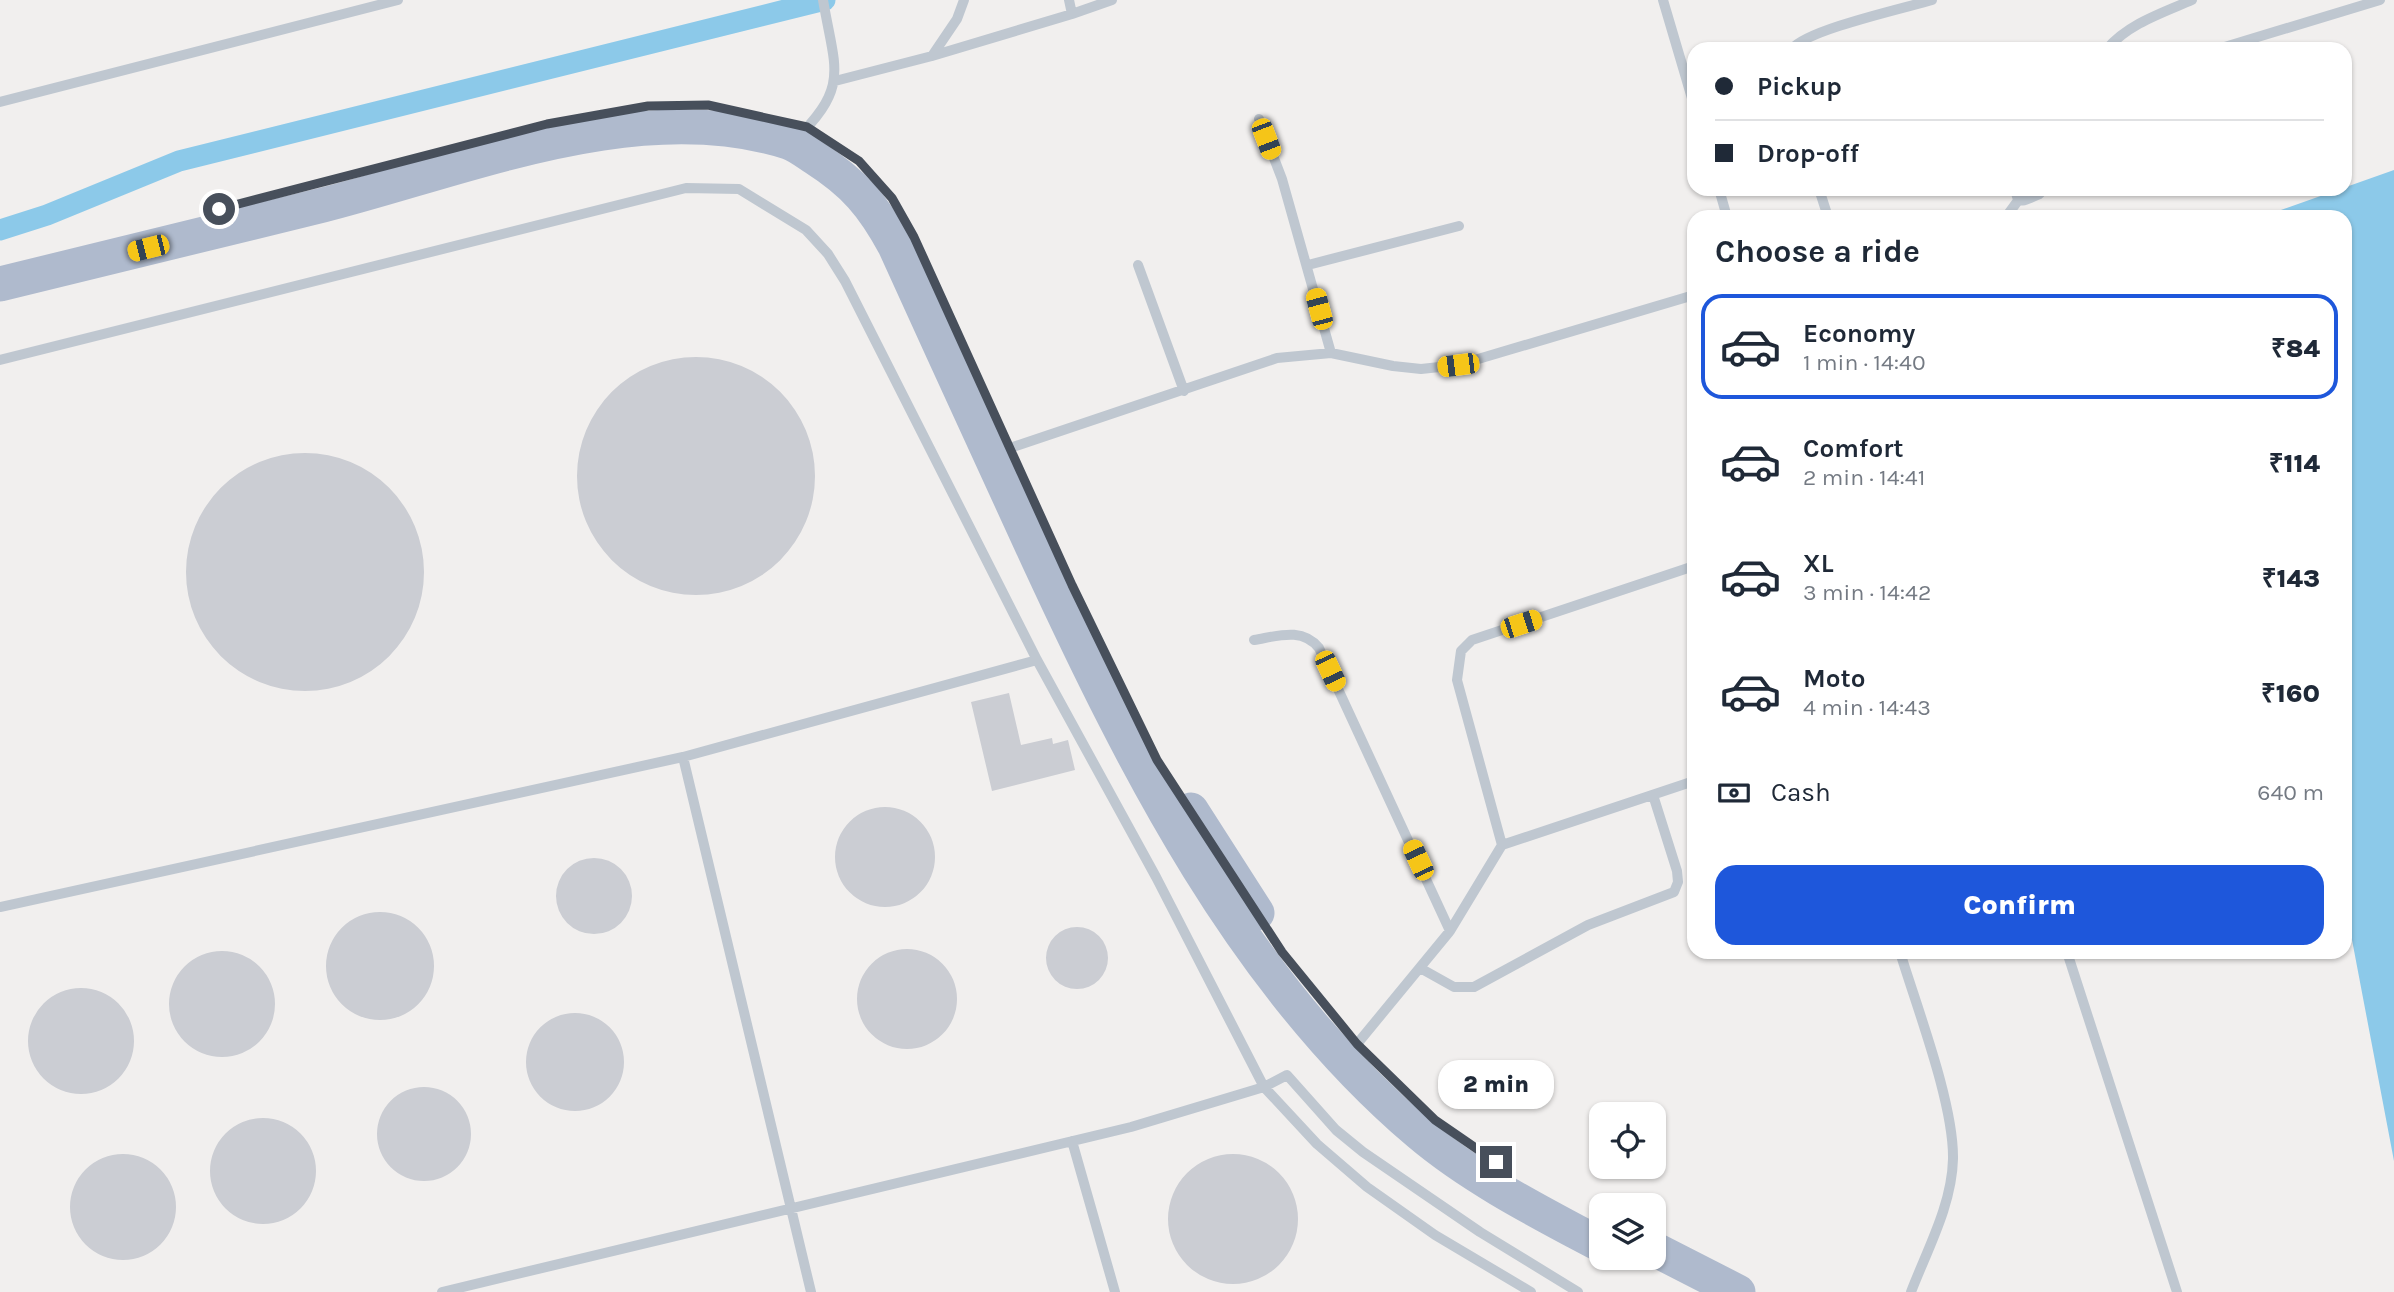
<!DOCTYPE html>
<html lang="en">
<head>
<meta charset="utf-8">
<style>
  :root { --surface:#fff; --page:#f6f6f7; --text:#1f2937; --muted:#747a83; --line:#e0e1e3; --accent:#1e57db }
  body { margin:0; font-family:Karla,sans-serif; background:var(--page); color:var(--text); height:100vh; display:flex; flex-direction:column; font-size:26px; white-space:nowrap }
  * { box-sizing:border-box; margin:0 }
  p { font-size:23px; color:var(--muted) }
  .icon { flex:none; width:38px; height:38px; fill:none; stroke:currentColor; stroke-width:2; stroke-linecap:round; stroke-linejoin:round }
  .map { position:relative; flex:1; overflow:hidden }
  .side { position:absolute; left:1687px; top:210px; width:665px; height:749px; display:flex; flex-direction:column; background:var(--surface); border-radius:21px; box-shadow:0 2px 5px #0004 }
  .side>* { flex:none }
  .guide { position:absolute; left:1687px; top:42px; width:665px; height:154px; border-radius:21px; box-shadow:0 2px 5px #0004; display:grid; align-content:center; height:154px; padding:0 28px; background:var(--surface) }
  .controls { position:absolute; left:1589px; top:1102px; display:grid; gap:14px }
  .controls a { display:grid; place-items:center; width:77px; height:77px; border-radius:14px; background:var(--surface); box-shadow:0 2px 5px #0004; font-size:35px }
  .end { position:absolute; width:32px; height:32px; margin:-16px; border:9px solid #474f5b; background:#fff; box-shadow:0 0 0 4px #fff }
  .from { border-radius:50% }
  .bubble { position:absolute; height:49px; border-radius:21px; background:var(--surface); box-shadow:0 2px 5px #0004; font-size:23px; font-weight:800; line-height:49px; text-align:center }
  .car { position:absolute; width:21px; height:42px; margin:-21px -10px; border-radius:9px; box-shadow:0 0 5px 2px #0007; background:linear-gradient(#f5c518 24%,#345 0 40%,#f5c518 0 76%,#345 0 86%,#f5c518 0) }
  .guide b { display:flex; align-items:center; gap:24px; height:66px; font-size:26px }
  .guide b+b { border-top:2px solid var(--line) }
  .guide i { width:18px; height:18px; background:var(--text) }
  ul { padding:0; list-style:none }
  li { display:flex; align-items:center; gap:21px; height:105px; margin:0 14px 10px; padding:0 14px; border:4px solid transparent; border-radius:21px }
  li div { flex:1 }
  li b { display:block; font-size:26px }
  li em { font-style:normal; font-weight:800 }
  li.active { border-color:var(--accent) }
  li>.icon { width:63px; height:63px; stroke-width:1.5 }
  h2 { padding:0 28px; font-size:32px; line-height:84px }
  .pay { display:flex; align-items:center; gap:18px; height:77px; padding:0 28px; font-size:26px }
  .pay p { margin-inline-start:auto }
  .cta { display:flex; gap:14px; margin-top:auto; padding:14px 28px }
  .cta a { flex:1; height:80px; border-radius:21px; background:var(--accent); color:#fff; font-size:28px; font-weight:800; line-height:80px; text-align:center }
  .map>svg:first-child { display:block }
  .water { fill:#8cc9e9 }
  .lines { fill:none; stroke-linecap:round; stroke-linejoin:round }
  .canal { stroke:#8cc9e9; stroke-width:21 }
  .building { fill:#cbcdd3 }
  .lane { stroke:#bfc7d0; stroke-width:10 }
  .street { stroke:#bfc7d0; stroke-width:23 }
  .primary { stroke:#afbacd; stroke-width:35 }
  .route { stroke:#474f5b; stroke-width:9 }
</style>
</head>
<body>
<div class="map">
<svg width="2394" height="1292" viewBox="0 0 2394 1292">
  <rect width="100%" height="100%" fill="#f1efee"/>
  <path class="water" d="M2394 170V1161L2345 903V217H2261Z"/>
  <g class="lines">
    <path class="canal" d="M0 230 47 215 179 161 825 0"/>
  </g>
  <path class="building" d="M577 476a119 119 0 1 1 238 0a119 119 0 1 1-238 0Z
    M186 572a119 119 0 1 1 238 0a119 119 0 1 1-238 0Z
    M1009 693 1021 745 1052 738 1053 744 1068 740 1075 770 992 791 971 702Z
    M835 857a50 50 0 1 1 100 0a50 50 0 1 1-100 0Z
    M556 896a38 38 0 1 1 76 0a38 38 0 1 1-76 0Z
    M326 966a54 54 0 1 1 108 0a54 54 0 1 1-108 0Z
    M1046 958a31 31 0 1 1 62 0a31 31 0 1 1-62 0Z
    M857 999a50 50 0 1 1 100 0a50 50 0 1 1-100 0Z
    M169 1004a53 53 0 1 1 106 0a53 53 0 1 1-106 0Z
    M28 1041a53 53 0 1 1 106 0a53 53 0 1 1-106 0Z
    M526 1062a49 49 0 1 1 98 0a49 49 0 1 1-98 0Z
    M377 1134a47 47 0 1 1 94 0a47 47 0 1 1-94 0Z
    M210 1171a53 53 0 1 1 106 0a53 53 0 1 1-106 0Z
    M70 1207a53 53 0 1 1 106 0a53 53 0 1 1-106 0Z
    M1168 1219a65 65 0 1 1 130 0a65 65 0 1 1-130 0Z"/>
  <g class="lines">
    <path class="lane" d="M1663 0 1694 105
      M1072 14 1112 0
      M1792 49C1806 30 1905 8 1932 0
      M2107 49C2128 24 2162 13 2192 0
      M2218 49 2380 0
      M932 56 957 19 964 0
      M835 81 932 56 1072 14 1069 0
      M0 102 398 0
      M1259 119 1282 179 1331 353
      M795 140C850 86 835 70 823 0
      M1719 189 1727 217
      M1819 189 1828 217
      M2006 217 2025 191
      M1138 265 1184 391
      M1308 265 1459 226
      M0 360 686 188 739 189 806 230 828 254 845 281 1037 660 1156 877 1264 1087 1317 1144 1367 1187 1435 1235 1531 1292
      M1010 448 1277 358 1331 353 1393 366 1421 369 1458 365 1694 295
      M1254 640C1278 636 1302 627 1319 648L1450 931
      M683 757 1037 660
      M1502 845 1457 680 1461 651 1472 640 1694 566
      M0 907 683 757 811 1292
      M1900 952C1917 1008 1954 1104 1953 1159 1952 1205 1927 1250 1911 1292
      M2067 952 2177 1292
      M1420 968 1454 987H1474L1588 925 1674 892 1678 882 1677 871 1653 795
      M1357 1044 1450 931 1502 845 1694 781
      M1072 1141 1115 1292
      M442 1292 1131 1127 1264 1087 1287 1075 1336 1130 1363 1152 1480 1232 1578 1292"/>
    <path class="street" d="M2023 194 2035 189"/>
    <path class="primary" d="M0 284C108 258 216 232 323 205 468 168 639 95 788 142 797 145 806 152 815 158 854 183 873 205 895 246 943 351 990 456 1039 561 1134 766 1243 984 1419 1133 1472 1178 1539 1212 1601 1245
      M1191 810 1257 913
      M1654 1249 1738 1292"/>
  </g>
  <g class="lines">
    <path class="route" d="M219 209 547 124 648 106 708 105 807 127 859 161 892 198 914 237 1072 585 1157 760 1282 952 1357 1044 1435 1120 1496 1162"/>
  </g>
</svg>
<div class="controls">
<a><svg class="icon" aria-label="locate" viewBox="0 0 24 24"><circle cx="12" cy="12" r="6"/><path d="M12 2v4M12 18v4M2 12h4M18 12h4"/></svg></a>
<a><svg class="icon" aria-label="layers" viewBox="0 0 24 24"><path d="M12 4l9 5-9 5-9-5zM3 14l9 5 9-5"/></svg></a>
</div>
<i class="end from" style="left:219px;top:209px"></i>
<i class="end" style="left:1496px;top:1162px"></i>
<div class="bubble" style="left:1438px;top:1060px;width:116px">2 min</div>
<i class="car" style="left:1266px;top:139px;rotate:159deg"></i>
<i class="car" style="left:148px;top:248px;rotate:256deg"></i>
<i class="car" style="left:1319px;top:309px;rotate:345deg"></i>
<i class="car" style="left:1458px;top:365px;rotate:263deg"></i>
<i class="car" style="left:1521px;top:624px;rotate:72deg"></i>
<i class="car" style="left:1330px;top:671px;rotate:155deg"></i>
<i class="car" style="left:1418px;top:860px;rotate:335deg"></i>
<div class="guide">
<b><i class="from"></i>Pickup</b>
<b><i></i>Drop-off</b>
</div>
<section class="side">
<h2>Choose a ride</h2>
<ul>
<li class="active"><svg class="icon" aria-label="car" viewBox="0 0 24 24"><path d="M5 17H2v-5l4-1 3-4h7l3 4 3 1v5h-3M9 17h6M6 11h13"/><circle cx="7" cy="17" r="2"/><circle cx="17" cy="17" r="2"/></svg><div><b>Economy</b><p>1 min · 14:40</p></div><em>₹84</em></li>
<li><svg class="icon" aria-label="car" viewBox="0 0 24 24"><path d="M5 17H2v-5l4-1 3-4h7l3 4 3 1v5h-3M9 17h6M6 11h13"/><circle cx="7" cy="17" r="2"/><circle cx="17" cy="17" r="2"/></svg><div><b>Comfort</b><p>2 min · 14:41</p></div><em>₹114</em></li>
<li><svg class="icon" aria-label="car" viewBox="0 0 24 24"><path d="M5 17H2v-5l4-1 3-4h7l3 4 3 1v5h-3M9 17h6M6 11h13"/><circle cx="7" cy="17" r="2"/><circle cx="17" cy="17" r="2"/></svg><div><b>XL</b><p>3 min · 14:42</p></div><em>₹143</em></li>
<li><svg class="icon" aria-label="car" viewBox="0 0 24 24"><path d="M5 17H2v-5l4-1 3-4h7l3 4 3 1v5h-3M9 17h6M6 11h13"/><circle cx="7" cy="17" r="2"/><circle cx="17" cy="17" r="2"/></svg><div><b>Moto</b><p>4 min · 14:43</p></div><em>₹160</em></li>
</ul>
<div class="pay"><svg class="icon" aria-label="cash" viewBox="0 0 24 24"><path d="M3 7h18v10H3z"/><circle cx="12" cy="12" r="2"/></svg>Cash<p>640 m</p></div>
<div class="cta"><a>Confirm</a></div>
</section>
</div>
</body>
</html>
